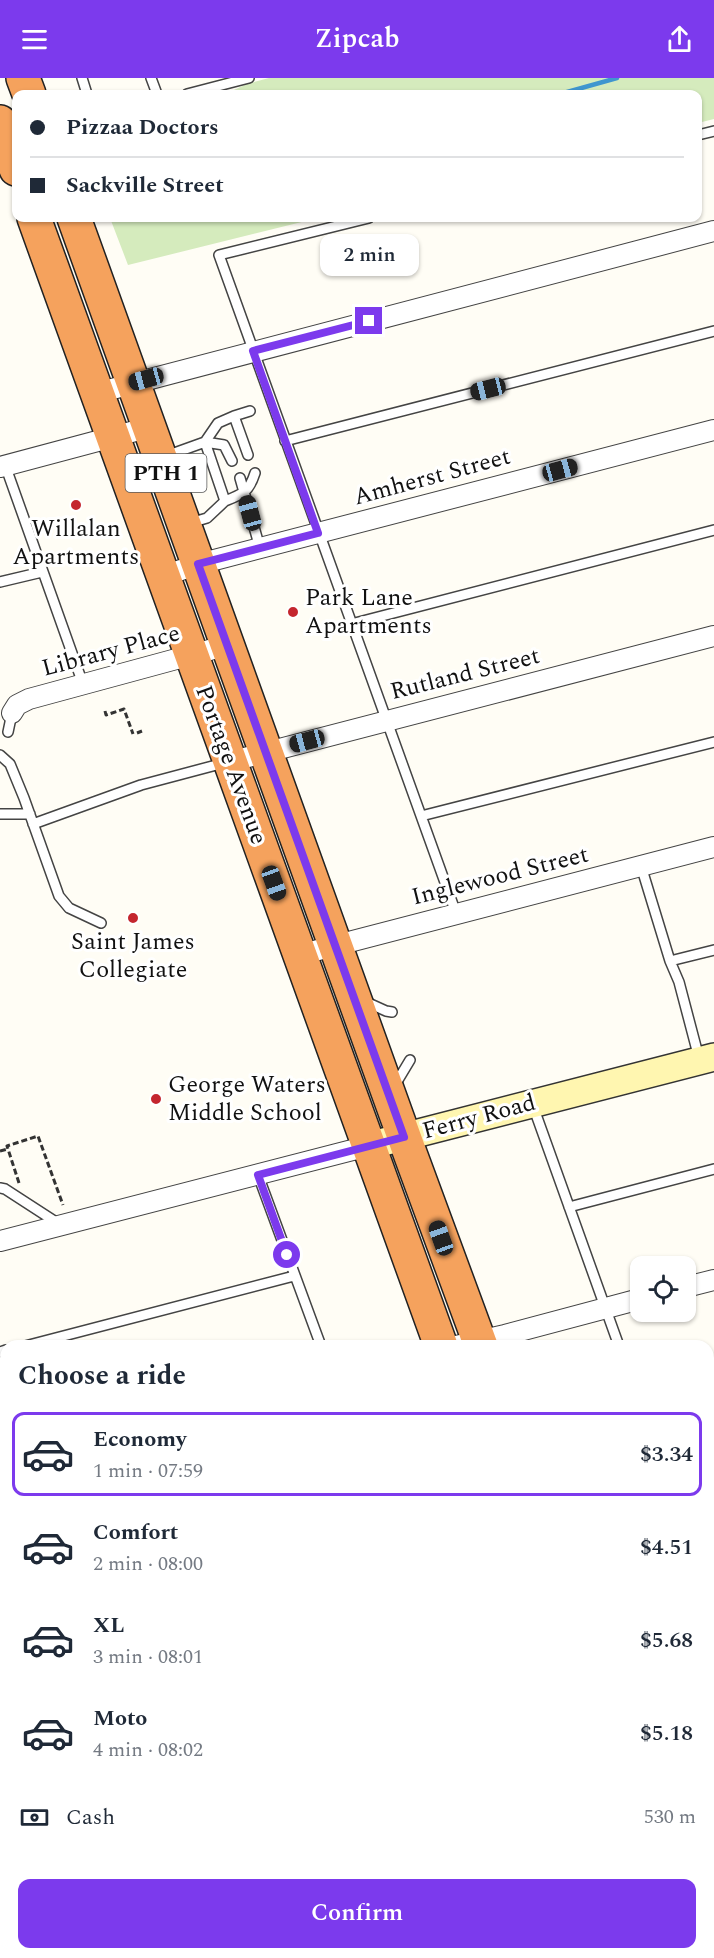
<!DOCTYPE html>
<html lang="en">
<head>
<meta charset="utf-8">
<style>
  :root { --surface:#fff; --page:#f6f6f7; --text:#1f2937; --muted:#747a83; --line:#e0e1e3; --accent:#7c3aed }
  body { margin:0; font-family:Spectral,serif; background:var(--page); color:var(--text); height:100vh; display:flex; flex-direction:column; font-size:22px; white-space:nowrap }
  * { box-sizing:border-box; margin:0 }
  p { font-size:20px; color:var(--muted) }
  .icon { flex:none; width:33px; height:33px; fill:none; stroke:currentColor; stroke-width:2; stroke-linecap:round; stroke-linejoin:round }
  .map { position:relative; flex:1; overflow:hidden }
  .drawer { position:absolute; left:0px; top:1262px; width:714px; height:620px; display:flex; flex-direction:column; background:var(--surface); border-radius:18px 18px 0 0; box-shadow:0 2px 4px #0004 }
  .drawer>* { flex:none }
  .banner { position:absolute; left:12px; top:12px; width:690px; height:132px; border-radius:12px; box-shadow:0 2px 4px #0004; display:grid; align-content:center; height:132px; padding:0 18px; background:var(--surface) }
  .controls { position:absolute; left:630px; top:1178px; display:grid; gap:12px }
  .controls a { display:grid; place-items:center; width:66px; height:66px; border-radius:12px; background:var(--surface); box-shadow:0 2px 4px #0004; font-size:30px }
  .end { position:absolute; width:27px; height:27px; margin:-14px; border:8px solid #7c3aed; background:#fff; box-shadow:0 0 0 3px #fff }
  .from { border-radius:50% }
  .bubble { position:absolute; height:42px; border-radius:12px; background:var(--surface); box-shadow:0 2px 4px #0004; font-size:20px; font-weight:600; line-height:42px; text-align:center }
  .car { position:absolute; width:18px; height:36px; margin:-18px -9px; border-radius:8px; box-shadow:0 0 4px 2px #0007; background:linear-gradient(#222 24%,#8ab4d8 0 40%,#222 0 76%,#8ab4d8 0 86%,#222 0) }
  .banner b { display:flex; align-items:center; gap:21px; height:57px; font-size:22px }
  .banner b+b { border-top:2px solid var(--line) }
  .banner i { width:15px; height:15px; background:var(--text) }
  ul { padding:0; list-style:none }
  li { display:flex; align-items:center; gap:18px; height:84px; margin:0 12px 9px; padding:0 6px; border:3px solid transparent; border-radius:12px }
  li div { flex:1 }
  li b { display:block; font-size:22px }
  li em { font-style:normal; font-weight:600 }
  li.selected { border-color:var(--accent) }
  li>.icon { width:54px; height:54px; stroke-width:1.5 }
  h2 { padding:0 18px; font-size:27px; line-height:72px }
  .pay { display:flex; align-items:center; gap:15px; height:66px; padding:0 18px; font-size:22px }
  .pay p { margin-inline-start:auto }
  .button { display:flex; gap:12px; margin-top:auto; padding:12px 18px }
  .button a { flex:1; height:69px; border-radius:12px; background:var(--accent); color:#fff; font-size:24px; font-weight:600; line-height:69px; text-align:center }
  header { display:flex; justify-content:space-between; align-items:center; height:78px; padding:0 18px; background:var(--accent); color:#fff; font-size:27px; font-weight:600 }
  .map>svg:first-child { display:block }
  .green { fill:#d5ebbd }
  .lines { fill:none; stroke-linecap:round; stroke-linejoin:round }
  .stream { stroke:#3f96cf; stroke-width:4.5 }
  .lane-casing { stroke:#444; stroke-width:12 }
  .street-casing { stroke:#444; stroke-width:22 }
  .secondary-casing { stroke:#333; stroke-width:30 }
  .highway-casing { stroke:#222; stroke-width:36 }
  .path { stroke:#333; stroke-width:3; stroke-dasharray:6 3; stroke-linecap:butt }
  .lane { stroke:#fff; stroke-width:9 }
  .street { stroke:#fff; stroke-width:20 }
  .secondary { stroke:#fff6b0; stroke-width:27 }
  .highway { stroke:#f5a25d; stroke-width:33 }
  .route { stroke:#7c3aed; stroke-width:8 }
  .poi-dot { fill:#c4262e; stroke:#fff; stroke-width:2 }
  .labels { text-anchor:middle; dominant-baseline:central; stroke-width:6; stroke-linejoin:round; paint-order:stroke }
  .shield { fill:#fff; stroke:#585858; stroke-width:1.5 }
  .shield-label { font-size:22px; font-weight:bold; fill:#111 }
  .street-label { font-size:24px; fill:#111; stroke:#fff }
  .poi-label { font-size:24px; fill:#111; stroke:#fff }
</style>
</head>
<body>
<header><svg class="icon" aria-label="menu" viewBox="0 0 24 24"><path d="M4 6h16M4 12h16M4 18h16"/></svg>Zipcab<svg class="icon" aria-label="share" viewBox="0 0 24 24"><path d="M12 15V3M7 8l5-5 5 5M5 13v7h14v-7"/></svg></header>
<div class="map">
<svg width="714" height="1880" viewBox="0 0 714 1880">
  <rect width="100%" height="100%" fill="#fffdf5"/>
  <path class="green" d="M269 0H714V41L698 45V16H225L247 6Z
    M110 140H318L128 187Z"/>
  <g class="lines">
    <path class="stream" d="M560 16 617 0"/>
    <defs>
      <path id="lane" d="M82 0 87 16
        M151 0 157 16
        M187 16 249 0
        M698 57 714 53
        M369 140 219 177 456 835
        M285 363 714 253
        M248 377 234 338 250 333
        M166 378 205 364 225 423C243 416 249 414 255 395
        M232 383 224 367 205 364 218 345 234 338
        M5 387 83 606
        M240 400 260 470
        M190 445 207 440 225 423
        M0 504 42 494
        M351 546 714 452
        M8 654 12 635
        M0 677 10 686 24 720 59 818 69 830 101 845
        M0 736H30
        M421 738 714 664
        M33 746 141 707 224 685
        M641 788 670 883 679 904 699 980
        M670 883 714 872
        M364 923 386 933 392 934
        M395 1007 410 982
        M533 1028 619 1268
        M258 1097 321 1268
        M0 1110 5 1111 59 1146
        M569 1129 714 1091
        M25 1268 294 1198
        M0 1274 6 1272
        M708 1315 714 1313
        M0 1496 6 1494
        M708 1510 714 1526
        M0 1718 6 1717
        M541 1875 543 1880
        M236 1880 256 1875"/>
      <path id="street" d="M97 315 714 153
        M0 389 150 349
        M163 498 199 486 714 352
        M12 635 17 627 29 621 228 567
        M229 684 714 558
        M299 877 714 769
        M0 1163 368 1068
        M686 1209 714 1202
        M456 1268 505 1257 640 1221
        M0 1385 6 1383
        M708 1423 714 1422
        M0 1606 6 1605
        M708 1644 714 1643
        M0 1828 6 1827
        M708 1858 714 1856
        M640 1880 659 1875"/>
      <path id="secondary" d="M368 1068 714 979"/>
      <path id="highway" d="M23 0 29 16
        M0 44 16 91
        M34 140 441 1268
        M74 140 411 1078 481 1268
        M661 1875 663 1880
        M701 1875 702 1880"/>
    </defs>
    <use href="#lane" class="lane-casing"/>
    <use href="#street" class="street-casing"/>
    <use href="#secondary" class="secondary-casing"/>
    <use href="#highway" class="highway-casing"/>
    <path class="path" d="M105 633 106 637 124 631 133 656
      M137 655 142 653
      M0 1073 8 1071
      M19 1105 7 1068 38 1058 63 1127
      M708 1448 711 1459"/>
    <use href="#lane" class="lane"/>
    <use href="#street" class="street"/>
    <use href="#secondary" class="secondary"/>
    <use href="#highway" class="highway"/>
  </g>
  <g class="lines">
    <path class="route" d="M287 1177 258 1097 404 1059 198 486 318 455 253 273 369 243"/>
  </g>
  <g class="poi-dot">
    <circle cx="76" cy="427" r="6"/>
    <circle cx="293" cy="534" r="6"/>
    <circle cx="133" cy="840" r="6"/>
    <circle cx="156" cy="1021" r="6"/>
  </g>
  <g class="labels">
    <rect class="shield" x="125.5" y="376" width="81" height="38" rx="4.5"/>
    <g class="shield-label">
      <text x="166" y="395">PTH 1</text>
    </g>
    <g class="street-label">
      <text transform="translate(432 399) rotate(-15)">Amherst Street</text>
      <text transform="translate(111 573) rotate(-15)">Library Place</text>
      <text transform="translate(465 596) rotate(-14)">Rutland Street</text>
      <text transform="translate(231 687) rotate(70)">Portage Avenue</text>
      <text transform="translate(500 798) rotate(-14)">Inglewood Street</text>
      <text transform="translate(479 1039) rotate(-15)">Ferry Road</text>
    </g>
    <g class="poi-label">
      <text x="76" y="451">Willalan<tspan x="76" dy="28">Apartments</tspan></text>
      <text x="305" y="520" text-anchor="start">Park Lane<tspan x="305" dy="28">Apartments</tspan></text>
      <text x="133" y="864">Saint James<tspan x="133" dy="28">Collegiate</tspan></text>
      <text x="168" y="1007" text-anchor="start">George Waters<tspan x="168" dy="28">Middle School</tspan></text>
    </g>
  </g>
</svg>
<div class="controls">
<a><svg class="icon" aria-label="locate" viewBox="0 0 24 24"><circle cx="12" cy="12" r="6"/><path d="M12 2v4M12 18v4M2 12h4M18 12h4"/></svg></a>
</div>
<i class="end from" style="left:287px;top:1177px"></i>
<i class="end" style="left:369px;top:243px"></i>
<div class="bubble" style="left:320px;top:156px;width:99px">2 min</div>
<i class="car" style="left:146px;top:301px;rotate:255deg"></i>
<i class="car" style="left:488px;top:311px;rotate:256deg"></i>
<i class="car" style="left:560px;top:392px;rotate:75deg"></i>
<i class="car" style="left:250px;top:435px;rotate:345deg"></i>
<i class="car" style="left:307px;top:663px;rotate:255deg"></i>
<i class="car" style="left:274px;top:805px;rotate:160deg"></i>
<i class="car" style="left:441px;top:1160px;rotate:340deg"></i>
<div class="banner">
<b><i class="from"></i>Pizzaa Doctors</b>
<b><i></i>Sackville Street</b>
</div>
<section class="drawer">
<h2>Choose a ride</h2>
<ul>
<li class="selected"><svg class="icon" aria-label="car" viewBox="0 0 24 24"><path d="M5 17H2v-5l4-1 3-4h7l3 4 3 1v5h-3M9 17h6M6 11h13"/><circle cx="7" cy="17" r="2"/><circle cx="17" cy="17" r="2"/></svg><div><b>Economy</b><p>1 min · 07:59</p></div><em>$3.34</em></li>
<li><svg class="icon" aria-label="car" viewBox="0 0 24 24"><path d="M5 17H2v-5l4-1 3-4h7l3 4 3 1v5h-3M9 17h6M6 11h13"/><circle cx="7" cy="17" r="2"/><circle cx="17" cy="17" r="2"/></svg><div><b>Comfort</b><p>2 min · 08:00</p></div><em>$4.51</em></li>
<li><svg class="icon" aria-label="car" viewBox="0 0 24 24"><path d="M5 17H2v-5l4-1 3-4h7l3 4 3 1v5h-3M9 17h6M6 11h13"/><circle cx="7" cy="17" r="2"/><circle cx="17" cy="17" r="2"/></svg><div><b>XL</b><p>3 min · 08:01</p></div><em>$5.68</em></li>
<li><svg class="icon" aria-label="car" viewBox="0 0 24 24"><path d="M5 17H2v-5l4-1 3-4h7l3 4 3 1v5h-3M9 17h6M6 11h13"/><circle cx="7" cy="17" r="2"/><circle cx="17" cy="17" r="2"/></svg><div><b>Moto</b><p>4 min · 08:02</p></div><em>$5.18</em></li>
</ul>
<div class="pay"><svg class="icon" aria-label="cash" viewBox="0 0 24 24"><path d="M3 7h18v10H3z"/><circle cx="12" cy="12" r="2"/></svg>Cash<p>530 m</p></div>
<div class="button"><a>Confirm</a></div>
</section>
</div>
</body>
</html>
